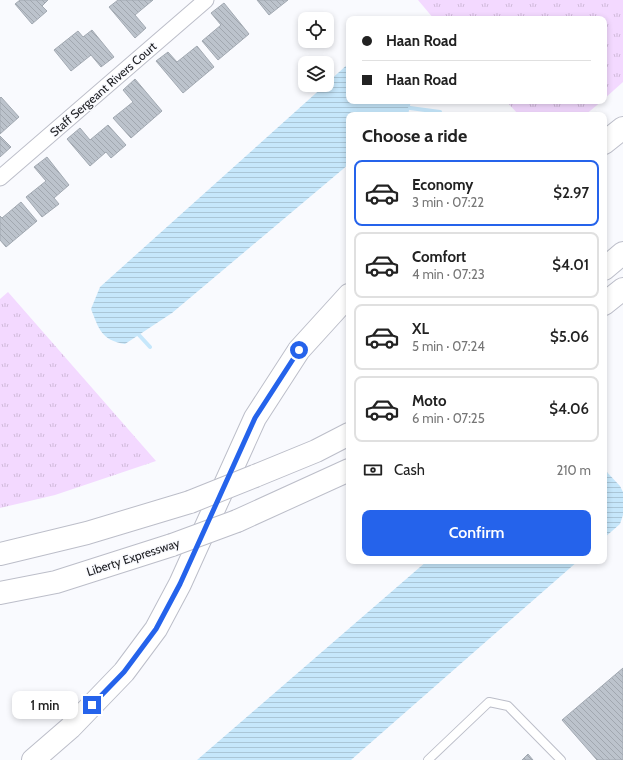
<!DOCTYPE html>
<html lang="en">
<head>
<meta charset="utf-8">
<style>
  :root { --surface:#fff; --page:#f6f6f6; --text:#222; --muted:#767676; --line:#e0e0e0; --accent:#2563eb }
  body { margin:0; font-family:Cabin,sans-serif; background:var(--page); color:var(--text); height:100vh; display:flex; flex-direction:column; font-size:15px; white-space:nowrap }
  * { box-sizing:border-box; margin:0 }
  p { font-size:13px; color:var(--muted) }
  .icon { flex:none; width:22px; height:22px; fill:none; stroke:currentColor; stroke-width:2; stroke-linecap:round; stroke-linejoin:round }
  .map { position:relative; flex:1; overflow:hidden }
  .sheet { position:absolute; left:346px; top:112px; width:261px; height:452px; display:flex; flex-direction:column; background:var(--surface); border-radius:8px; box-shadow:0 2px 6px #0003 }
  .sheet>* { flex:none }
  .hud { position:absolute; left:346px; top:16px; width:261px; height:88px; border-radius:8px; box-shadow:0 2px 6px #0003; display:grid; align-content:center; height:88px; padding:0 16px; background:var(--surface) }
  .buttons { position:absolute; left:298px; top:12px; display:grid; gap:8px }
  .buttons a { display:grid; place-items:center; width:36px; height:36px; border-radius:8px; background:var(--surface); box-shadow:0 2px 6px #0003; font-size:20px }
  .end { position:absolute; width:18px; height:18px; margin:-9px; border:5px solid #2563eb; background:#fff; box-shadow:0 0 0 2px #fff }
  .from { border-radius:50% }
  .bubble { position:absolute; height:28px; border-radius:8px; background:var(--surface); box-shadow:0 2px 6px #0003; font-size:13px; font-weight:600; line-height:28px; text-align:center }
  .hud b { display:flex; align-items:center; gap:14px; height:38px; font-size:15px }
  .hud b+b { border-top:1px solid var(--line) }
  .hud i { width:10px; height:10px; background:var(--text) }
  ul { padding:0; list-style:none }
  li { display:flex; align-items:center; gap:12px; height:66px; margin:0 8px 6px; padding:0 8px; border:2px solid var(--line); border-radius:8px }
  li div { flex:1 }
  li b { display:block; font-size:15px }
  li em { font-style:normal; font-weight:600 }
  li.active { border-color:var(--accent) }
  li>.icon { width:36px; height:36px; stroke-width:1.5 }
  h2 { padding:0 16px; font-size:18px; line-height:48px }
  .pay { display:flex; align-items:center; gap:10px; height:44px; padding:0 16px; font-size:15px }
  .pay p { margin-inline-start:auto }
  .button { display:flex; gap:8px; margin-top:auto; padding:8px 16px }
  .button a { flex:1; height:46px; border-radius:8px; background:var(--accent); color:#fff; font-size:16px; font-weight:600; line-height:46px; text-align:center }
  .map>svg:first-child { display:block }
  .grass { fill:url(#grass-tufts) }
  .water { fill:url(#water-rules) }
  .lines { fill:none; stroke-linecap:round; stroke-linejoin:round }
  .stream { stroke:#c6e7fb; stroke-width:4 }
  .building { fill:url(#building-back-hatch); stroke:#a2a9b2 }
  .lane-casing { stroke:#bcbec9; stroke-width:10 }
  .street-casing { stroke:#bcbec9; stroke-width:17 }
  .secondary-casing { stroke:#bcbec9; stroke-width:24 }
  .highway-casing { stroke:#bcbec9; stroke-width:24 }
  .lane { stroke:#fff; stroke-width:8 }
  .street { stroke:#fff; stroke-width:15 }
  .secondary { stroke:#fff; stroke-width:22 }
  .highway { stroke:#fff; stroke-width:22 }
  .highway-bridge-casing { stroke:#bcbec9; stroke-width:24; stroke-linecap:butt }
  .highway-bridge { stroke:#fff; stroke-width:22 }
  .route { stroke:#2563eb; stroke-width:5 }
  .labels { text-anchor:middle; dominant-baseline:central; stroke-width:3; stroke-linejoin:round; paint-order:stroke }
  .street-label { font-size:12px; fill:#1b1c20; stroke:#f9fafe }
</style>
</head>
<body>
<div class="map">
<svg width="623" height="760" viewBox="0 0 623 760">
  <defs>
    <pattern id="grass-tufts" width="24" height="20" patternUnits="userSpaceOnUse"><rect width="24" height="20" fill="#f3d9ff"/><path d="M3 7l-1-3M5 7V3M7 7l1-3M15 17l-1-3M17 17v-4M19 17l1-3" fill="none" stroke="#d0bada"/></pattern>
    <pattern id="water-rules" width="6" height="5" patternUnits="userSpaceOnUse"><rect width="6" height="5" fill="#c6e7fb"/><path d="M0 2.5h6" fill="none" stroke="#aac6d7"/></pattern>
    <pattern id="building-back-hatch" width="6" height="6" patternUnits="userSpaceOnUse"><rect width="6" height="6" fill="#bcc3cc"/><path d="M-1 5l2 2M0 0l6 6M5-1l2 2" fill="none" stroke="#a1a7af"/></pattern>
  </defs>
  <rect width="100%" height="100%" fill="#f9fafe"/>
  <path class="grass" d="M418 0H623V82L604 99V19H434Z
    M506 101H602L585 115H519Z
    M8 292 156 461 55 495 0 508V299Z"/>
  <path class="water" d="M349 63V101H411L408 115H349V164L172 313 125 344C101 340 99 329 91 309L100 287 325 85H327V83Z
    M604 469 620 486 623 492V515L620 524 604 538Z
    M427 561H578L351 760H197Z"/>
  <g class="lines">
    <path class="stream" d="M410 108 440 112
      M139 335 150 347"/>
  </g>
  <path class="building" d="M20 0H48L42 6 47 11 32 24 15 4Z
    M118 0H153L135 15 146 28 135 38 109 7Z
    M257 0H288L269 15Z
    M224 3 249 34 218 60 202 41 221 25 211 13Z
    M92 30 114 57 101 67 91 55 71 71 54 50 78 31 83 37Z
    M197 46 214 67 183 93 156 61 168 52 177 62Z
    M135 79 162 111 131 138 113 118 133 102 123 90Z
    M1 97 19 117 0 134V98Z
    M108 125 126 145 111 158 106 152 90 166 67 139 80 128 90 140Z
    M0 136 11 147 0 157Z
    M47 157 69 185 54 198 59 204 42 217 26 197 46 181 34 167Z
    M21 202 37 221 6 247 0 240V216L2 218Z
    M623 668V760H597L562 720Z
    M528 754 533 760H522Z"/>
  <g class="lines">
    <defs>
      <path id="lane" d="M428 760 489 702 508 706 561 760"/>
      <path id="street" d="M0 178 206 0"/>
      <path id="secondary" d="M604 143 623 128
        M33 760 70 728 124 672 156 629 180 584 255 418 299 350 349 295"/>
      <path id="highway" d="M604 269 623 253
        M604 304 623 289
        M255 476 316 451 349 434
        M237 521 349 470
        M0 554 87 533 190 502
        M0 593 56 582 172 545"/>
    </defs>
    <use href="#lane" class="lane-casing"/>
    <use href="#street" class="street-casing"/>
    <use href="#secondary" class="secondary-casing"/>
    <use href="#highway" class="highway-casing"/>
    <use href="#lane" class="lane"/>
    <use href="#street" class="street"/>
    <use href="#secondary" class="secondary"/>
    <use href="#highway" class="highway"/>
    <defs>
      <path id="highway-bridge" d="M190 502 255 476
        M172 545 237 521"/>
    </defs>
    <use href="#highway-bridge" class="highway-bridge-casing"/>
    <use href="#highway-bridge" class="highway-bridge"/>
  </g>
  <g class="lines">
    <path class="route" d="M92 705 124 672 156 629 180 584 255 418 299 350"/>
  </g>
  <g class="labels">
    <g class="street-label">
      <text transform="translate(103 89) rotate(-41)">Staff Sergeant Rivers Court</text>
      <text transform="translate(133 557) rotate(-18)">Liberty Expressway</text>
    </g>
  </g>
</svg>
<div class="buttons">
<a><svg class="icon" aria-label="locate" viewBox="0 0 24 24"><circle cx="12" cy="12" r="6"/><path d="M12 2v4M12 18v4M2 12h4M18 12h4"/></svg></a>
<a><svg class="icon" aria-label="layers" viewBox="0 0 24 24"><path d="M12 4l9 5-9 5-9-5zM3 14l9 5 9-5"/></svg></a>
</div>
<i class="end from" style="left:299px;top:350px"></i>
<i class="end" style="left:92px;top:705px"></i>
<div class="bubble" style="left:12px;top:691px;width:66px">1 min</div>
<div class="hud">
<b><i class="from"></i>Haan Road</b>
<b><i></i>Haan Road</b>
</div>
<section class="sheet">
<h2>Choose a ride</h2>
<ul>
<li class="active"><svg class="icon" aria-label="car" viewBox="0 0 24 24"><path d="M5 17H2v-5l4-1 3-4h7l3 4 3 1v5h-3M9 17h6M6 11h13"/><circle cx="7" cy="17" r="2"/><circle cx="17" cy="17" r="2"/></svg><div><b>Economy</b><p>3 min · 07:22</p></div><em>$2.97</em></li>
<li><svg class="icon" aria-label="car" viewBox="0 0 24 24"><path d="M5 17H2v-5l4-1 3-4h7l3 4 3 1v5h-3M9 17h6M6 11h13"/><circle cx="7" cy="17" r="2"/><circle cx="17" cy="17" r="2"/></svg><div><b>Comfort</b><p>4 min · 07:23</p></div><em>$4.01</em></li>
<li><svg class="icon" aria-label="car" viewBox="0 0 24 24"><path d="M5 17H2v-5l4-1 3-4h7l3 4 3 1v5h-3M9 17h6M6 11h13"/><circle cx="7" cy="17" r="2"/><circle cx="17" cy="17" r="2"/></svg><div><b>XL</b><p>5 min · 07:24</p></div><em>$5.06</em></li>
<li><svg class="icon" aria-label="car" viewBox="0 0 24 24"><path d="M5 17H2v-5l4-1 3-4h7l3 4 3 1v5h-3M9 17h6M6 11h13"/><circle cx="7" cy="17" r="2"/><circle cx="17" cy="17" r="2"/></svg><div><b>Moto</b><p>6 min · 07:25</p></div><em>$4.06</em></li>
</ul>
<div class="pay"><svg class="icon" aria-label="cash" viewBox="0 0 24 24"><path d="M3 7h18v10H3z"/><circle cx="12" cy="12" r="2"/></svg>Cash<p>210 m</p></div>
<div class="button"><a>Confirm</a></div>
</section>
</div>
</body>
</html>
